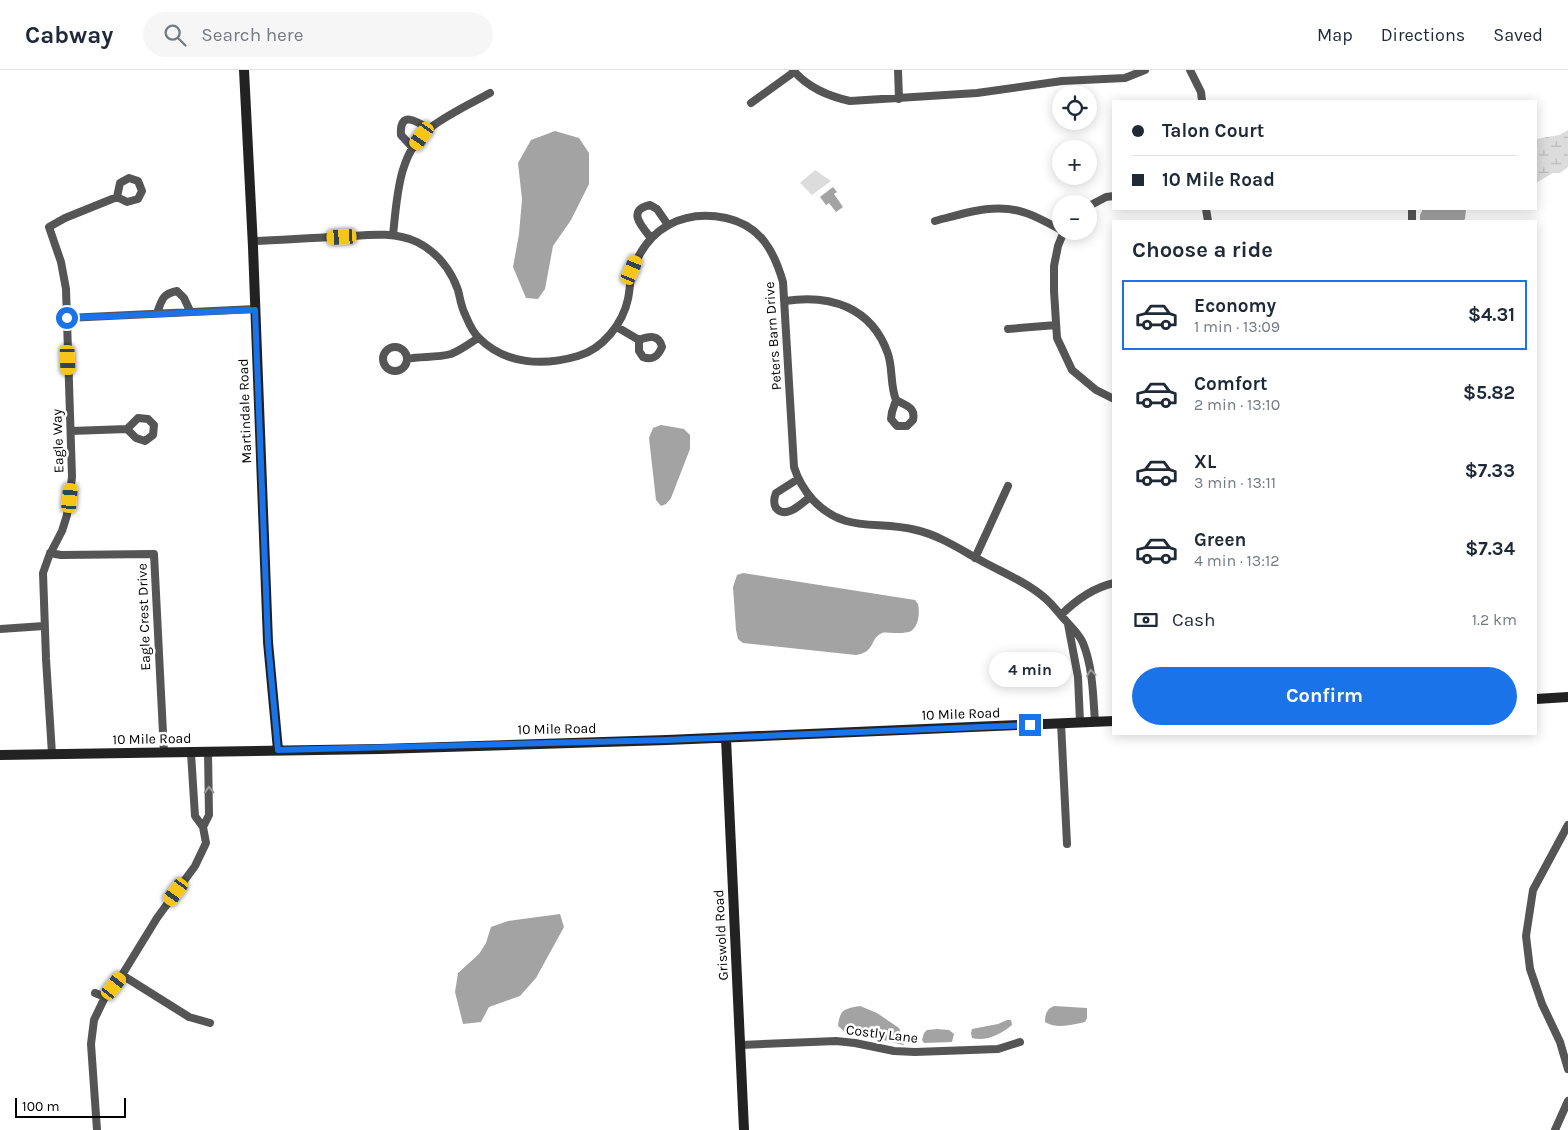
<!DOCTYPE html>
<html lang="en">
<head>
<meta charset="utf-8">
<style>
  :root { --surface:#fff; --page:#f6f6f7; --text:#1f2937; --muted:#747a83; --line:#e0e1e3; --accent:#1a73e8 }
  body { margin:0; font-family:Karla,sans-serif; background:var(--page); color:var(--text); height:100vh; display:flex; flex-direction:column; font-size:19px; white-space:nowrap }
  * { box-sizing:border-box; margin:0 }
  p { font-size:16px; color:var(--muted) }
  .icon { flex:none; width:28px; height:28px; fill:none; stroke:currentColor; stroke-width:2; stroke-linecap:round; stroke-linejoin:round }
  .map { position:relative; flex:1; overflow:hidden }
  .details { position:absolute; left:1112px; top:150px; width:425px; height:515px; display:flex; flex-direction:column; background:var(--surface); border-radius:0px; box-shadow:0 2px 12px #0003 }
  .details>* { flex:none }
  .top-card { position:absolute; left:1112px; top:30px; width:425px; height:110px; border-radius:0px; box-shadow:0 2px 12px #0003; display:grid; align-content:center; height:110px; padding:0 20px; background:var(--surface) }
  .fabs { position:absolute; left:1052px; top:15px; display:grid; gap:10px }
  .fabs a { display:grid; place-items:center; width:45px; height:45px; border-radius:50%; background:var(--surface); box-shadow:0 2px 12px #0003; font-size:25px }
  .scale { position:absolute; left:15px; bottom:12px; width:111px; box-sizing:border-box; padding-left:5px; border:2px solid #000; border-top:0; font-size:14px; line-height:18px; white-space:nowrap; color:#000; -webkit-text-stroke:4px #fff; paint-order:stroke }
  .end { position:absolute; width:22px; height:22px; margin:-11px; border:6px solid #1a73e8; background:#fff; box-shadow:0 0 0 2px #fff }
  .from { border-radius:50% }
  .bubble { position:absolute; height:35px; border-radius:18px; background:var(--surface); box-shadow:0 2px 12px #0003; font-size:16px; font-weight:700; line-height:35px; text-align:center }
  .car { position:absolute; width:15px; height:30px; margin:-15px -8px; border-radius:6px; box-shadow:0 0 4px 1px #0007; background:linear-gradient(#f5c518 24%,#345 0 40%,#f5c518 0 76%,#345 0 86%,#f5c518 0) }
  .top-card b { display:flex; align-items:center; gap:18px; height:48px; font-size:19px }
  .top-card b+b { border-top:1px solid var(--line) }
  .top-card i { width:12px; height:12px; background:var(--text) }
  ul { padding:0; list-style:none }
  li { display:flex; align-items:center; gap:15px; height:70px; margin:0 10px 8px; padding:0 10px; border:2px solid transparent; border-radius:0px }
  li div { flex:1 }
  li b { display:block; font-size:19px }
  li em { font-style:normal; font-weight:700 }
  li.selected { border-color:var(--accent) }
  li>.icon { width:45px; height:45px; stroke-width:1.5 }
  h2 { padding:0 20px; font-size:22px; line-height:60px }
  .pay { display:flex; align-items:center; gap:12px; height:55px; padding:0 20px; font-size:19px }
  .pay p { margin-inline-start:auto }
  .action { display:flex; gap:10px; margin-top:auto; padding:10px 20px }
  .action a { flex:1; height:58px; border-radius:30px; background:var(--accent); color:#fff; font-size:20px; font-weight:700; line-height:58px; text-align:center }
  header { display:flex; align-items:center; gap:30px; box-sizing:border-box; height:70px; padding:0 25px; background:var(--surface); border-bottom:1px solid var(--line) }
  header strong { font-size:24px }
  nav { display:flex; gap:28px; margin-inline-start:auto; font-size:18px }
  .search { width:350px; height:45px; background:var(--page); display:flex; align-items:center; gap:12px; box-sizing:border-box; padding:0 18px; border-radius:28px; color:var(--muted); font-size:19px }
  .map>svg:first-child { display:block }
  .wetland { fill:url(#wetland-marsh) }
  .park { fill:#dcdcdc }
  .water { fill:#a3a3a3 }
  .lines { fill:none; stroke-linecap:round; stroke-linejoin:round }
  .street { stroke:#555; stroke-width:8 }
  .secondary { stroke:#222; stroke-width:10 }
  .oneway { stroke:#999 }
  .route { stroke:#1a73e8; stroke-width:6 }
  .labels { text-anchor:middle; dominant-baseline:central; stroke-width:5; stroke-linejoin:round; paint-order:stroke }
  .street-label { font-size:14px; fill:#000; stroke:#fff }
</style>
</head>
<body>
<header>
<strong>Cabway</strong>
<div class="search"><svg class="icon" aria-label="search" viewBox="0 0 24 24"><circle cx="10" cy="10" r="6"/><path d="M15 15l6 6"/></svg>Search here</div>
<nav><a>Map</a><a>Directions</a><a>Saved</a></nav>
</header>
<div class="map">
<svg width="1568" height="1060" viewBox="0 0 1568 1060">
  <defs>
    <pattern id="wetland-marsh" width="20" height="14" patternUnits="userSpaceOnUse" patternTransform="scale(1.25)"><rect width="20" height="14" fill="#dcdcdc"/><path d="M1 5h8M5 5V1M11 12h8M15 12V8" fill="none" stroke="#bbb"/></pattern>
  </defs>
  <rect width="100%" height="100%" fill="#fff"/>
  <path class="wetland" d="M1568 60V97L1560 103H1553L1536 113V69L1559 65Z"/>
  <path class="park" d="M815 100 831 111 812 125 800 113Z"/>
  <path class="water" d="M555 61 579 68 589 83V114L571 150 553 176 545 219 538 229 526 228 513 197 519 164 522 129 518 93 531 70Z
    M833 117 837 122 834 124 843 137 836 142 829 133 826 135 820 127Z
    M1423 139H1466L1465 149 1463 151H1420V145Z
    M661 355 684 359 690 365V379L671 428 666 434 661 436 656 430 649 368 653 358Z
    M743 503 915 530 918 534C920 542 919 558 909 562 905 563 898 563 894 563 890 563 885 562 882 563 869 569 876 582 856 585L743 573 738 569 736 560 733 517 737 505Z
    M560 844 564 857 536 908 520 926 489 937 481 952 463 954 455 922 458 903 479 884 486 873 491 857 508 851Z
    M860 936 877 943 899 958 905 973 903 975 864 965 845 962 838 956C840 939 844 939 860 936Z
    M1054 936 1087 938V948L1085 952C1073 955 1055 959 1045 952 1045 944 1047 939 1054 936Z
    M1007 950H1011L1012 955C1001 964 986 972 972 968L971 963 972 959 998 954Z
    M937 959 949 960 954 964 952 972 924 973 922 970 924 963 927 960Z"/>
  <g class="lines">
    <path class="street" d="M793 0C808 18 828 26 850 31L977 23 1062 11 1125 8 1145 0
      M898 0 899 29
      M1190 0 1201 22 1202 31
      M751 33 794 2
      M413 78 401 65C399 40 417 51 429 59
      M1089 136 1106 127 1114 126
      M1206 139 1208 151
      M935 151C965 143 996 132 1026 143 1038 147 1050 154 1061 160
      M1412 151V139
      M1064 161 1058 176 1054 196V221L1057 268 1072 300 1096 320 1114 329
      M393 165C397 129 398 82 430 58 448 44 470 34 490 23
      M651 168C642 157 626 140 650 135L657 139 668 155
      M252 171C280 170 308 168 335 167 362 166 392 160 417 172 437 182 451 200 458 220 460 228 461 235 464 242 468 251 472 262 479 268 506 295 544 296 578 286 603 279 623 253 628 229 630 219 630 209 633 199 648 158 683 139 726 148 761 156 774 181 783 212L794 397C798 410 804 420 813 430 845 464 876 450 916 460 938 465 958 478 978 489 1001 502 1027 512 1046 529 1054 536 1060 545 1067 552 1073 559 1079 564 1083 573 1093 598 1093 625 1095 652
      M785 231C830 224 872 237 888 284 893 299 890 315 896 330
      M157 243C162 230 162 224 177 221L184 228 190 241
      M67 248 255 239
      M617 257 639 270C649 266 659 264 662 277 658 286 653 291 643 287L639 281V270
      M1008 259 1056 255
      M383 289a12 12 0 1 1 24 0a12 12 0 1 1-24 0Z
      M407 289C421 286 436 288 451 284 461 280 469 274 478 268
      M896 330C905 335 916 337 913 350L907 356H897L891 349 892 342Z
      M71 361 127 359 138 348 148 349 154 355 153 365 145 371 136 368 127 359
      M798 409 776 423C774 428 773 433 776 438 786 450 802 433 810 427
      M50 483 61 485 154 484 164 683
      M975 488 1008 416
      M1061 545C1076 530 1092 518 1114 513
      M1068 554 1078 607 1080 652
      M0 559 44 556
      M1061 653 1067 774
      M52 684 46 589 43 503 49 486 62 461 67 445 72 407 66 219 61 192 49 157 65 148 117 127 127 132 138 129 142 121 138 111 129 108 120 113 117 127
      M1568 755 1533 820 1526 866 1530 899 1542 934 1560 972 1568 999
      M203 757 209 745 208 682
      M122 905 189 947 210 953
      M95 923 105 927
      M741 975 836 971 855 973 894 981 915 982 998 979 1020 972
      M97 1060 91 974 94 950 105 927 122 905 157 848 195 796 206 773 203 757 195 746 191 683
      M1555 1060 1568 1031"/>
    <path class="secondary" d="M244 0 253 177 268 572 278 680
      M1536 629 1568 627
      M726 668 744 1060
      M0 685 380 679 667 670 1114 651"/>
  </g>
  <defs><path id="oneway-chevron" d="M-2-3.5L2.5 0L-2 3.5" fill="none" stroke-width="1.6" stroke-linecap="round" stroke-linejoin="round" transform="scale(1.25)"/></defs>
  <g class="oneway">
    <use href="#oneway-chevron" transform="translate(1091 603) rotate(-96)"/>
    <use href="#oneway-chevron" transform="translate(209 720) rotate(-91)"/>
  </g>
  <g class="lines">
    <path class="route" d="M67 248 255 240 268 572 278 680 667 670 1030 655"/>
  </g>
  <g class="labels">
    <g class="street-label">
      <text transform="translate(773 266) rotate(-94)">Peters Barn Drive</text>
      <text transform="translate(245 341) rotate(-92)">Martindale Road</text>
      <text transform="translate(58 371) rotate(-92)">Eagle Way</text>
      <text transform="translate(144 547) rotate(-92)">Eagle Crest Drive</text>
      <text transform="translate(961 644) rotate(-2)">10 Mile Road</text>
      <text transform="translate(557 659) rotate(-1)">10 Mile Road</text>
      <text transform="translate(152 669) rotate(-1)">10 Mile Road</text>
      <text transform="translate(721 865) rotate(-93)">Griswold Road</text>
      <text transform="translate(882 964) rotate(7)">Costly Lane</text>
    </g>
  </g>
</svg>
<div class="fabs">
<a><svg class="icon" aria-label="locate" viewBox="0 0 24 24"><circle cx="12" cy="12" r="6"/><path d="M12 2v4M12 18v4M2 12h4M18 12h4"/></svg></a>
<a>+</a>
<a>−</a>
</div>
<div class="scale">100 m</div>
<i class="end from" style="left:67px;top:248px"></i>
<i class="end" style="left:1030px;top:655px"></i>
<div class="bubble" style="left:989px;top:582px;width:82px">4 min</div>
<i class="car" style="left:422px;top:66px;rotate:215deg"></i>
<i class="car" style="left:342px;top:167px;rotate:267deg"></i>
<i class="car" style="left:632px;top:200px;rotate:23deg"></i>
<i class="car" style="left:68px;top:290px;rotate:178deg"></i>
<i class="car" style="left:70px;top:428px;rotate:5deg"></i>
<i class="car" style="left:176px;top:822px;rotate:216deg"></i>
<i class="car" style="left:114px;top:916px;rotate:38deg"></i>
<div class="top-card">
<b><i class="from"></i>Talon Court</b>
<b><i></i>10 Mile Road</b>
</div>
<section class="details">
<h2>Choose a ride</h2>
<ul>
<li class="selected"><svg class="icon" aria-label="car" viewBox="0 0 24 24"><path d="M5 17H2v-5l4-1 3-4h7l3 4 3 1v5h-3M9 17h6M6 11h13"/><circle cx="7" cy="17" r="2"/><circle cx="17" cy="17" r="2"/></svg><div><b>Economy</b><p>1 min · 13:09</p></div><em>$4.31</em></li>
<li><svg class="icon" aria-label="car" viewBox="0 0 24 24"><path d="M5 17H2v-5l4-1 3-4h7l3 4 3 1v5h-3M9 17h6M6 11h13"/><circle cx="7" cy="17" r="2"/><circle cx="17" cy="17" r="2"/></svg><div><b>Comfort</b><p>2 min · 13:10</p></div><em>$5.82</em></li>
<li><svg class="icon" aria-label="car" viewBox="0 0 24 24"><path d="M5 17H2v-5l4-1 3-4h7l3 4 3 1v5h-3M9 17h6M6 11h13"/><circle cx="7" cy="17" r="2"/><circle cx="17" cy="17" r="2"/></svg><div><b>XL</b><p>3 min · 13:11</p></div><em>$7.33</em></li>
<li><svg class="icon" aria-label="car" viewBox="0 0 24 24"><path d="M5 17H2v-5l4-1 3-4h7l3 4 3 1v5h-3M9 17h6M6 11h13"/><circle cx="7" cy="17" r="2"/><circle cx="17" cy="17" r="2"/></svg><div><b>Green</b><p>4 min · 13:12</p></div><em>$7.34</em></li>
</ul>
<div class="pay"><svg class="icon" aria-label="cash" viewBox="0 0 24 24"><path d="M3 7h18v10H3z"/><circle cx="12" cy="12" r="2"/></svg>Cash<p>1.2 km</p></div>
<div class="action"><a>Confirm</a></div>
</section>
</div>
</body>
</html>
